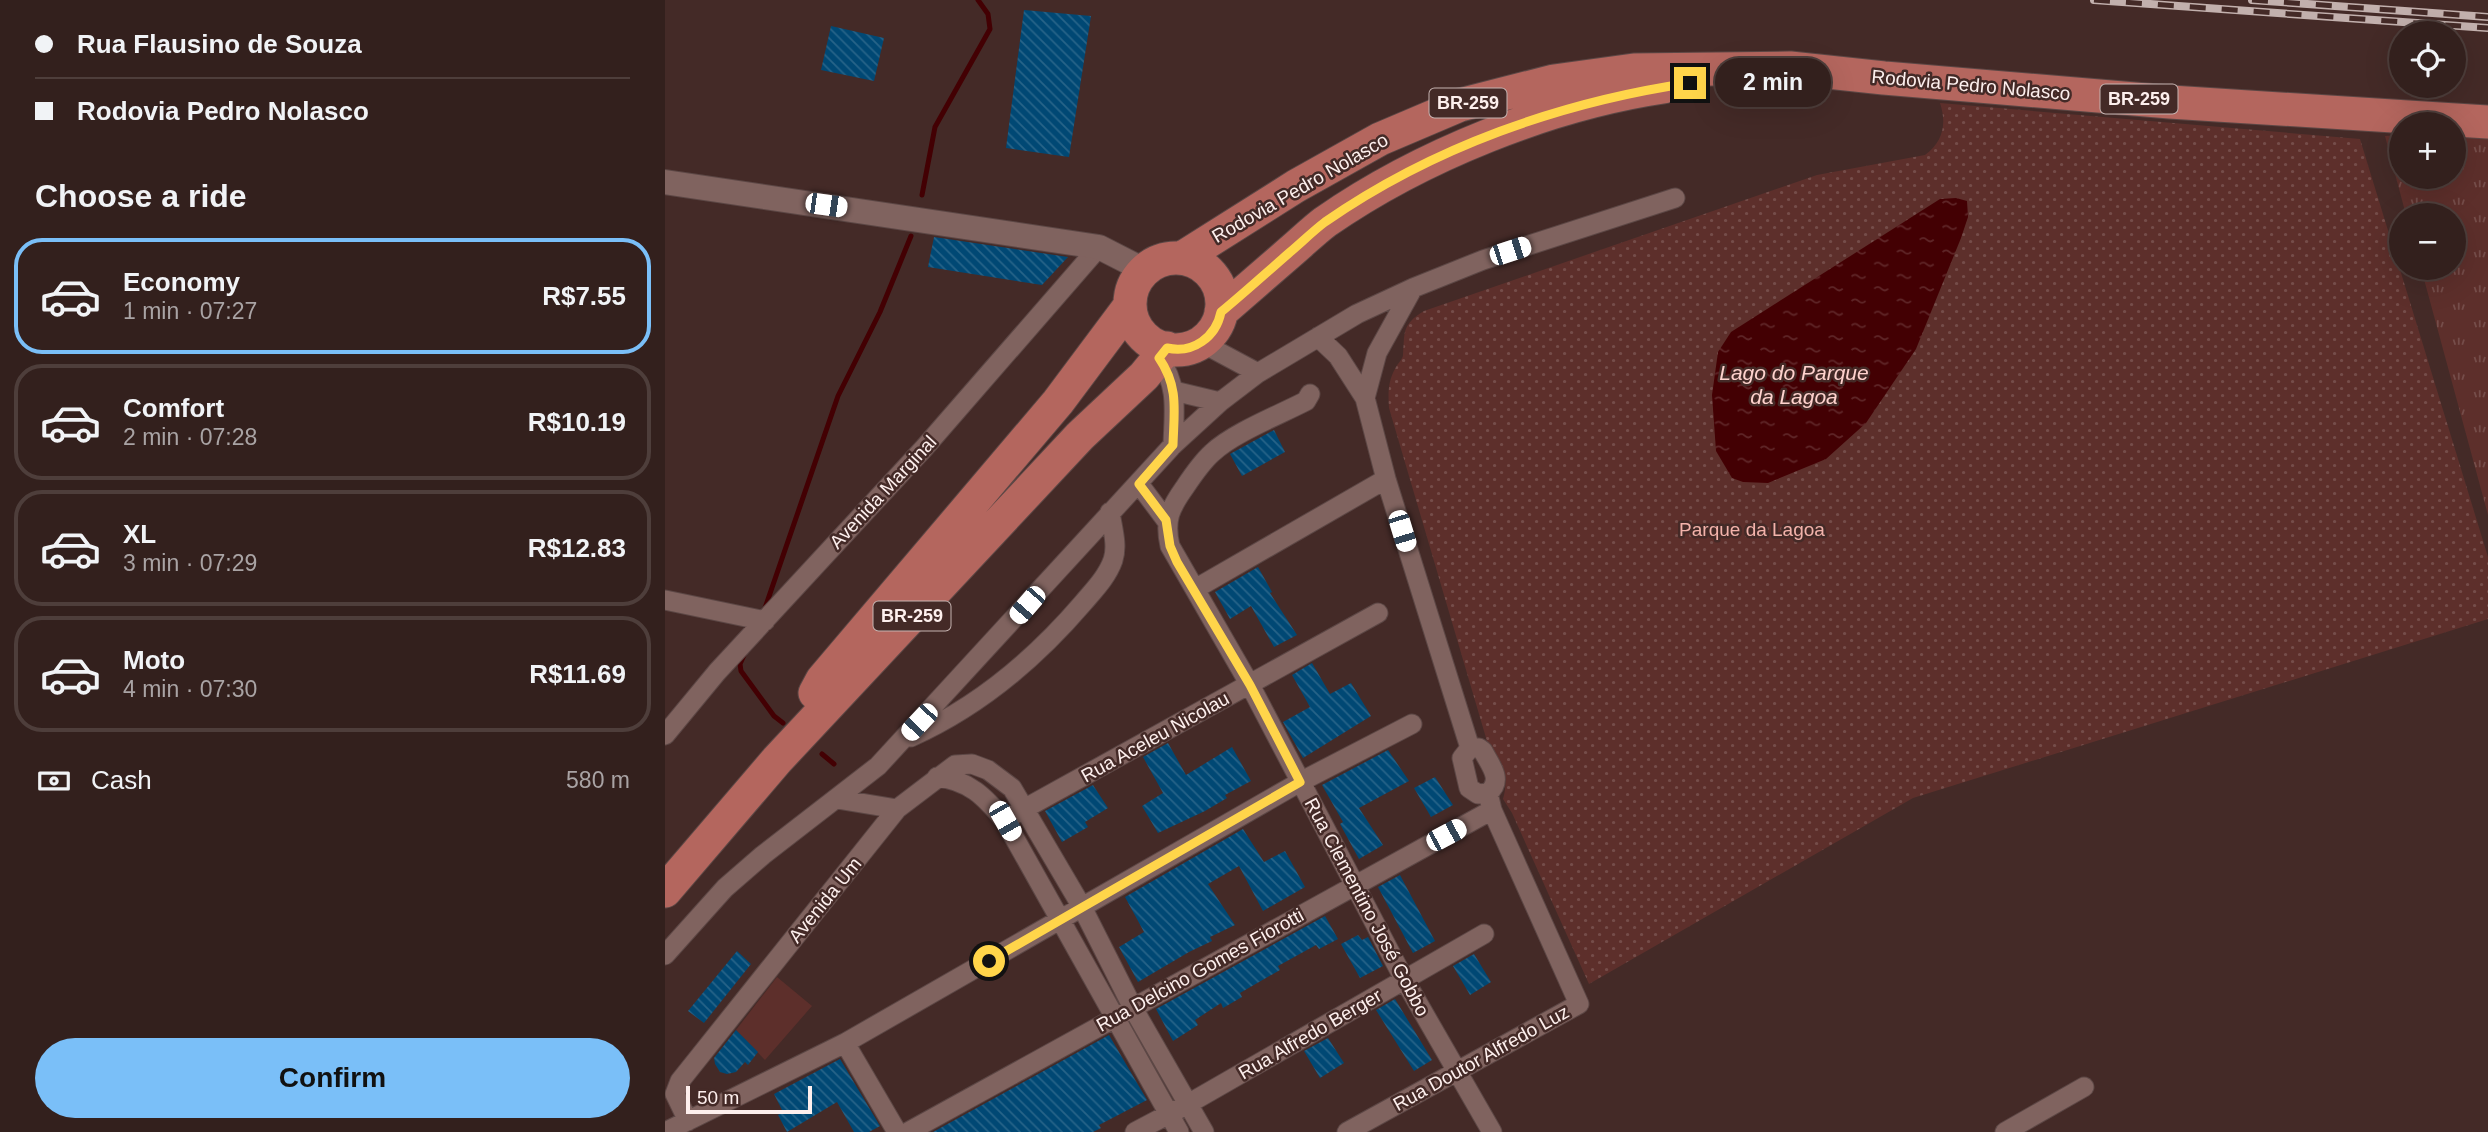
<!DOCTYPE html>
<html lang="en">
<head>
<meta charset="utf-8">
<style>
  :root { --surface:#33201d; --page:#3e2d2a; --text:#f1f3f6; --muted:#a9a3a4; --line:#4e3e3b; --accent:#7abff8 }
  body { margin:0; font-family:Arial,sans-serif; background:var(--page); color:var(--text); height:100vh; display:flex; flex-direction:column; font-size:26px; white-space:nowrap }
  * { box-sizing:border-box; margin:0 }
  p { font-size:23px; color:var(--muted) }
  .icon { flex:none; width:38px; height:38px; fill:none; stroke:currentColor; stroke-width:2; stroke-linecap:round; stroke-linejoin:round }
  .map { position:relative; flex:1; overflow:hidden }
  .details { display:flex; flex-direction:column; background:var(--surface); width:665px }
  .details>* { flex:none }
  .top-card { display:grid; align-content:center; height:154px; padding:0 35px; background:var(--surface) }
  .tools { position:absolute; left:1724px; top:21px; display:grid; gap:14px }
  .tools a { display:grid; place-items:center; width:77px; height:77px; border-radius:50%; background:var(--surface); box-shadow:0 7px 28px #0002,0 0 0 2px var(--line); font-size:35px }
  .scale { position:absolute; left:21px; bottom:18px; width:126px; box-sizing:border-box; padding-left:7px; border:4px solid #fdefed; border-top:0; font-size:19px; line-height:24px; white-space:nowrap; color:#fdefed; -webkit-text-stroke:5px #442a27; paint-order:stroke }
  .end { position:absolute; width:32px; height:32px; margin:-16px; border:9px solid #ffd54a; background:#111; box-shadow:0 0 0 4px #111 }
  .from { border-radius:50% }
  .bubble { position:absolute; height:49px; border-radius:24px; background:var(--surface); box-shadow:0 7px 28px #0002,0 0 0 2px var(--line); font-size:23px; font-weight:700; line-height:49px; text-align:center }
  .car { position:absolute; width:21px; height:42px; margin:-21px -10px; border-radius:9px; box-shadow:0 0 5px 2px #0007; background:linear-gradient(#fff 24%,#345 0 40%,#fff 0 76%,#345 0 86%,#fff 0) }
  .top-card b { display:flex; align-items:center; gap:24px; height:66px; font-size:26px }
  .top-card b+b { border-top:2px solid var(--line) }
  .top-card i { width:18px; height:18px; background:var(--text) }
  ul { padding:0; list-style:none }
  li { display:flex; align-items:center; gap:21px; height:116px; margin:0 14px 10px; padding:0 21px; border:4px solid var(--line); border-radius:28px }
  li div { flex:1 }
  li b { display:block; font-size:26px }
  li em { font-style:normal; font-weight:700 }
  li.current { border-color:var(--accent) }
  li>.icon { width:63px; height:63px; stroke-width:1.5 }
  h2 { padding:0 35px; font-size:32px; line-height:84px }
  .pay { display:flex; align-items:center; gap:18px; height:77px; padding:0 35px; font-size:26px }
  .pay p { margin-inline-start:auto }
  .action { display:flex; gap:14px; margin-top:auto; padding:14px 35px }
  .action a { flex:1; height:80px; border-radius:42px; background:var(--accent); color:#111; font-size:28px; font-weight:700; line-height:80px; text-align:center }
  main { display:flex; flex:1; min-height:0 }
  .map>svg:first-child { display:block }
  .grass { fill:url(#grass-tufts) }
  .park { fill:url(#park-dots) }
  .garden { fill:#5d2f2b }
  .water { fill:url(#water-ripples) }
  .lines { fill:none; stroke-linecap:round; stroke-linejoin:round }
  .stream { stroke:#430003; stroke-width:5 }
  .building { fill:url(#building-back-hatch) }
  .minor-casing { stroke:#5c4745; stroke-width:21 }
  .tertiary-casing { stroke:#5c4745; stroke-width:26 }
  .trunk-casing { stroke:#5c4745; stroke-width:35 }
  .minor { stroke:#80635f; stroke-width:19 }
  .tertiary { stroke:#80635f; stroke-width:24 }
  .trunk { stroke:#b4665e; stroke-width:33 }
  .rail-casing { stroke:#c2b0ad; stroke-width:8 }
  .rail { stroke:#442a27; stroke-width:5; stroke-dasharray:16; stroke-linecap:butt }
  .route { stroke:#ffd54a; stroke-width:9 }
  .labels { text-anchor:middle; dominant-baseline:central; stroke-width:5; stroke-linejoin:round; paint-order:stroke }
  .shield { fill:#442a27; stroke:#c6b4b2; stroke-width:2 }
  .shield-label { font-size:18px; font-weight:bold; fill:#fdefed }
  .street-label { font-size:19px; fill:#fdefed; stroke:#442a27 }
  .park-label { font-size:19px; fill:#f3b3ab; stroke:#442a27 }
  .water-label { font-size:21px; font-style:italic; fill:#ffd2cd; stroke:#442a27 }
</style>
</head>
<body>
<main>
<section class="details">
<div class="top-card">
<b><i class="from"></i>Rua Flausino de Souza</b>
<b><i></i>Rodovia Pedro Nolasco</b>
</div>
<h2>Choose a ride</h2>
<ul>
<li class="current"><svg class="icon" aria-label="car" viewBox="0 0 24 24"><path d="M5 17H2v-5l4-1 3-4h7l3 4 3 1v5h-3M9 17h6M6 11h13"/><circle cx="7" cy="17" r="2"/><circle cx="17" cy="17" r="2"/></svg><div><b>Economy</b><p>1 min · 07:27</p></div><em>R$7.55</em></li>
<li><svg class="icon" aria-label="car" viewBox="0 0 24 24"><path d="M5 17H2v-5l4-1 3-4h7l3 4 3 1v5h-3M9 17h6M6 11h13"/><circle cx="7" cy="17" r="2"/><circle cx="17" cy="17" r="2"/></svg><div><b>Comfort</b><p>2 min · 07:28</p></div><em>R$10.19</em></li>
<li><svg class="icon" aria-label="car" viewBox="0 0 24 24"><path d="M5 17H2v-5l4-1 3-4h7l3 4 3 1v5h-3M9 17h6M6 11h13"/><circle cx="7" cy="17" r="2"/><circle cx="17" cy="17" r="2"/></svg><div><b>XL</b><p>3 min · 07:29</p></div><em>R$12.83</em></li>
<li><svg class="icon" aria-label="car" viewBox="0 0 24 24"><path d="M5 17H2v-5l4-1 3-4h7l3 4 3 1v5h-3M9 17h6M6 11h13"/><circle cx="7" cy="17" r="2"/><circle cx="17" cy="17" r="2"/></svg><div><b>Moto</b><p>4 min · 07:30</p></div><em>R$11.69</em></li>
</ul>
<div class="pay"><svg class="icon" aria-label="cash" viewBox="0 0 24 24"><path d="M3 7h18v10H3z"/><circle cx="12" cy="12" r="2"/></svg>Cash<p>580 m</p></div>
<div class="action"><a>Confirm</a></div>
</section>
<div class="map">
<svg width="1823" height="1132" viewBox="0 0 1823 1132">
  <defs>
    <pattern id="grass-tufts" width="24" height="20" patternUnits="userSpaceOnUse" patternTransform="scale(1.75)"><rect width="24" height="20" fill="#5d2f2b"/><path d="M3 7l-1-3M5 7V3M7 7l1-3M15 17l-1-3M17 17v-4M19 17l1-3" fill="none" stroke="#754d4a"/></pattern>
    <pattern id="park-dots" width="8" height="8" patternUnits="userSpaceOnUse" patternTransform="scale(1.75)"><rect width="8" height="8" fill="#5d2f2b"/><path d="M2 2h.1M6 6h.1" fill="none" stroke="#754d4a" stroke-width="1.8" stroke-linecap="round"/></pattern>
    <pattern id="water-ripples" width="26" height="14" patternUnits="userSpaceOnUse" patternTransform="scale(1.75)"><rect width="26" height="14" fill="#430003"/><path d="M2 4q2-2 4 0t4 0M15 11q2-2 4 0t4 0" fill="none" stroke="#5f2628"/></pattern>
    <pattern id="building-back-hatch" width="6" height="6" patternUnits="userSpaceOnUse" patternTransform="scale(1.75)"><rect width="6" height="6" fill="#004874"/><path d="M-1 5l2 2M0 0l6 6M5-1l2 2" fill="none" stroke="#266388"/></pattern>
  </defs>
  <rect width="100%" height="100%" fill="#442a27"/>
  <path class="grass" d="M1789 133 1823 134V515L1756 268H1788V215H1741L1720 136 1736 135V177H1788Z"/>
  <path class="park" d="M1275 103 1695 139 1823 557V619L1248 798 924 984 847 813 838 799C844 778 839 762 824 748L724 408C723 394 723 381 730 369 732 364 738 359 738 355 740 333 736 325 759 311L1152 175 1260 155C1278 142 1282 124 1275 103Z"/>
  <path class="garden" d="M112 977 147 1006 100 1060 71 1030Z"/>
  <path class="water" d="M1291 198 1302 201 1303 217 1296 238 1251 349 1201 423 1161 459 1103 483 1078 482 1067 478 1051 451 1047 395 1053 352 1066 332 1275 199Z"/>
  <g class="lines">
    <path class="stream" d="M257 195 270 127 325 29 323 14 313 0
      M100 608 173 396 215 312 246 236
      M79 655 75 664 76 671 109 716 118 723
      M157 754 169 764"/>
  </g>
  <path class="building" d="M359 10 426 16 404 157 341 148Z
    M166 26 219 38 209 81 156 70Z
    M269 237 403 257 377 285 263 267Z
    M609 430 620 452 577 476 565 454Z
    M593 567 607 592 605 593 632 635 609 647 586 606 565 619 550 592Z
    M647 663 665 694 686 683 706 716 638 758 618 722 645 707 627 675Z
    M503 743 521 775 567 747 586 781 560 795 562 798 540 811 493 833 477 806 498 793 478 757Z
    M723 750 744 781 694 808 718 845 694 859 675 824 678 822 657 785Z
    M770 777 788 805 766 817 749 788Z
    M428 785 443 808 420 822 423 827 397 842 380 811Z
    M578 829 599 862 620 851 640 887 598 911 574 866 543 884 570 925 545 937 547 941 524 952 473 982 454 947 479 932 460 897Z
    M735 875 770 941 748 953 713 887Z
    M660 916 673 939 654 949 651 945 613 966 615 970 575 993 577 997 558 1008 556 1003 530 1020 533 1025 508 1041 491 1009Z
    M693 935 697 940 703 937 718 966 695 978 676 944Z
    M72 951 86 964 39 1023 23 1011Z
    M809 954 826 982 805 995 788 966Z
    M730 999 767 1060 749 1071 711 1010Z
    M71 1030 93 1052 83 1065 80 1062 71 1072 62 1074 55 1072 50 1064 49 1058Z
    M444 1035 482 1100 434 1125 436 1128 428 1132H268Z
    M663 1038 679 1063 655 1078 639 1051Z
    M175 1059 215 1126 204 1132H189L172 1102 122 1132 113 1115 118 1112 109 1094Z"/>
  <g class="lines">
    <defs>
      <path id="minor" d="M653 337 673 356 700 398 721 479 805 748
        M537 343 593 373
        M494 358C514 387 509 411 508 445
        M509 391 555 402
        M645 394 641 401C614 415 568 433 547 453 536 463 528 475 520 487 505 508 499 520 505 546L585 685 739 979 827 1132
        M700 398 712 353 748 288
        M474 484 501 520
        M530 589 721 479
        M0 600 100 621
        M0 735 52 672 260 447 434 247
        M246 737C313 707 370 659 418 603 429 590 442 577 448 560 453 545 447 527 445 512
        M805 748H814L818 751C825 765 839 780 823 793L813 794 804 788 797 758Z
        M272 777C304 780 320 797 340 821L514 1132
        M172 799 232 809
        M350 814 713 613
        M0 955 60 888 98 855 213 766 508 445 555 402 593 373 692 314 748 288 818 260 1010 198
        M180 1043 232 1132
        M23 1121 10 1094 15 1081 232 809 290 765 307 764 323 770 347 788 417 907 468 1008 539 1132
        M0 1132 180 1043 635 782 747 724
        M243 1132 827 810
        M470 1132 523 1104 819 934
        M682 1132 914 1004 827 810 823 793
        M1340 1132 1419 1087"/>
      <path id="tertiary" d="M0 182 434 247 479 270"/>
      <path id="trunk" d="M465 304a46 46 0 1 1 92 0a46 46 0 1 1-92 0Z
        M517 258 631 186 715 139 795 105 889 81 969 70 1125 68 1219 78 1505 102 1823 122
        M556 312C579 292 601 273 624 253 636 243 648 231 660 222 755 156 884 104 998 87
        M150 693 157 680 393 402 464 307
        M0 891 112 760 415 436 479 376 502 348"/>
    </defs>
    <use href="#minor" class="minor-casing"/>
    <use href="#tertiary" class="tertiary-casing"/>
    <use href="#trunk" class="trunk-casing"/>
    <use href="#minor" class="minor"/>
    <use href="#tertiary" class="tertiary"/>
    <use href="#trunk" class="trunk"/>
    <defs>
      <path id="rail" d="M1429 0 1823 28
        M1587 0 1823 17"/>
    </defs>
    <use href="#rail" class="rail-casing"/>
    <use href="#rail" class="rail"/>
  </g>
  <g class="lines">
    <path class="route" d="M324 961 635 782 585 685 512 562 505 546 501 520 474 484 508 445C509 411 514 387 494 358L502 348C528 354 551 337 556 312 579 293 601 273 624 253 636 243 648 231 660 222 768 147 896 102 1025 83"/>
  </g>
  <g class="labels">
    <g class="shield">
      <rect x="1435.5" y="84.5" width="77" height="29" rx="5"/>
      <rect x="764.5" y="88.5" width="77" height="29" rx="5"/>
      <rect x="208.5" y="601.5" width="77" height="29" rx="5"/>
    </g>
    <g class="shield-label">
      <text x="1474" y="99">BR-259</text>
      <text x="803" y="103">BR-259</text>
      <text x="247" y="616">BR-259</text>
    </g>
    <g class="street-label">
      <text transform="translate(1306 85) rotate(5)">Rodovia Pedro Nolasco</text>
      <text transform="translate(635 188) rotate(-30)">Rodovia Pedro Nolasco</text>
      <text transform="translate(218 492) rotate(-47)">Avenida Marginal</text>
      <text transform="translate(490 737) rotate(-29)">Rua Aceleu Nicolau</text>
      <text transform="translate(160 900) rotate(-51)">Avenida Um</text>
      <text transform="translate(702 907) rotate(62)">Rua Clementino José Gobbo</text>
      <text transform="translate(535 970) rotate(-29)">Rua Delcino Gomes Fiorotti</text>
      <text transform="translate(645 1034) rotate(-30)">Rua Alfredo Berger</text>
      <text transform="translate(816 1058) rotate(-29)">Rua Doutor Alfredo Luz</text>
    </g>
    <g class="park-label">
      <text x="1087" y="529">Parque da Lagoa</text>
    </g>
    <g class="water-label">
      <text x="1129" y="372">Lago do Parque<tspan x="1129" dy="24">da Lagoa</tspan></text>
    </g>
  </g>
</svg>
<div class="tools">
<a><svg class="icon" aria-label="locate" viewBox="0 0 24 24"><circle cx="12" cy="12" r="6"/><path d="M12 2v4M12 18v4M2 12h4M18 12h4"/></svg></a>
<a>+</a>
<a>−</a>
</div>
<div class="scale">50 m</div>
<i class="end from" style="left:324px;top:961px"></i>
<i class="end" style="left:1025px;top:83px"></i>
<div class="bubble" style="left:1050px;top:58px;width:116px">2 min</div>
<i class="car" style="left:161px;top:205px;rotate:98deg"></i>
<i class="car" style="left:845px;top:251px;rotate:72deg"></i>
<i class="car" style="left:737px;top:531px;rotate:163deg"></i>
<i class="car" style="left:362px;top:605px;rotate:221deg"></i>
<i class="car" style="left:254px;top:722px;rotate:223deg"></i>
<i class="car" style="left:340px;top:821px;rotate:150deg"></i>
<i class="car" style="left:781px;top:835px;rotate:62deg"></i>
</div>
</main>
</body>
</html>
